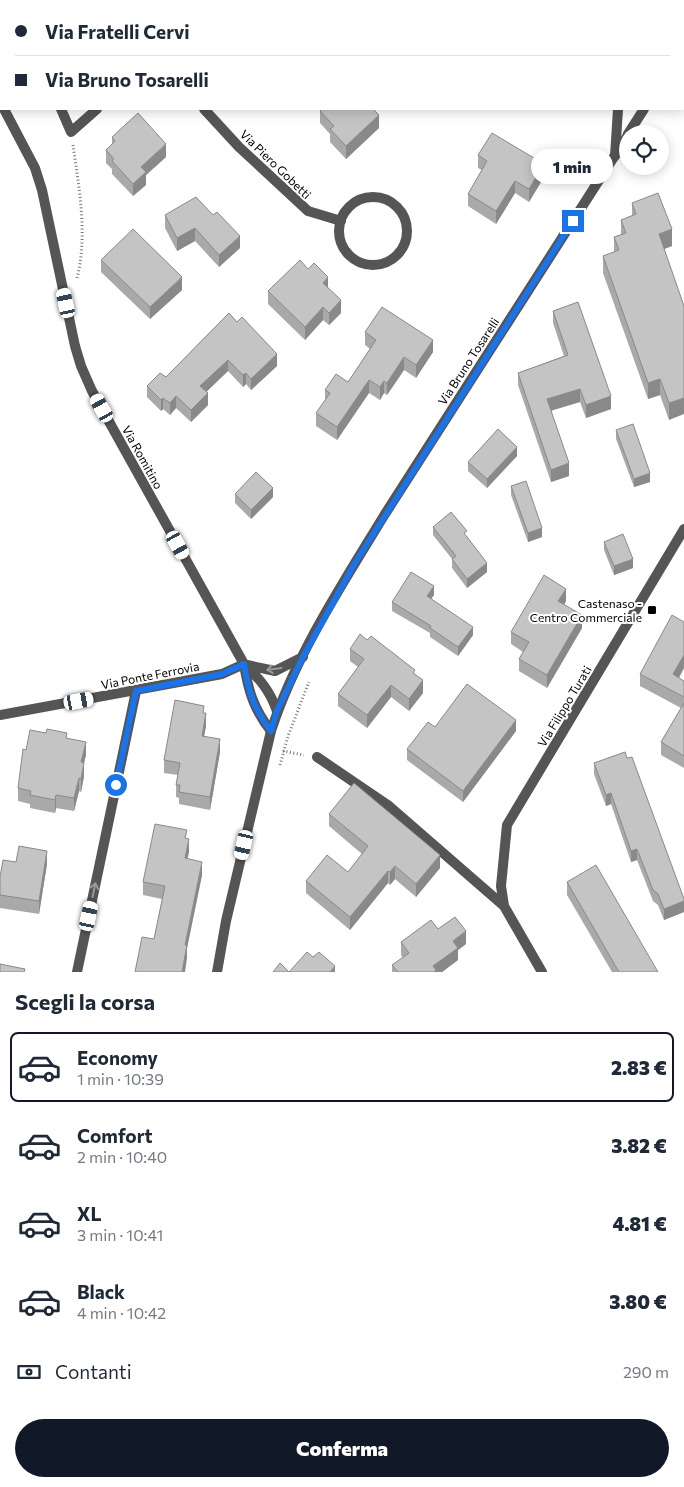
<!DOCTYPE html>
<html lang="it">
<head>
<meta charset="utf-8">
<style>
  :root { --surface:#fff; --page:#f6f6f7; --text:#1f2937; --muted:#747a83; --line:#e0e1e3; --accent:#111827 }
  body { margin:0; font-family:Commissioner,sans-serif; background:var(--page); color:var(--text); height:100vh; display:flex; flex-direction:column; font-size:19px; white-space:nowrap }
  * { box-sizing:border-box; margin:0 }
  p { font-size:16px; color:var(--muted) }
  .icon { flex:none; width:28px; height:28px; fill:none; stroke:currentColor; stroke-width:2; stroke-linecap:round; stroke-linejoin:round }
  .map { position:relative; height:972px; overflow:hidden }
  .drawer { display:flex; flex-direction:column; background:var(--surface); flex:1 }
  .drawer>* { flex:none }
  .banner { position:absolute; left:0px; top:0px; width:685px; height:110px; box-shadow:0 2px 12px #0003; display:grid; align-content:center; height:110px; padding:0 15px; background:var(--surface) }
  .tools { position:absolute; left:619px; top:125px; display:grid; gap:10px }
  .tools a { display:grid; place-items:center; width:50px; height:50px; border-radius:50%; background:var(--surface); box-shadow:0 2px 12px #0003; font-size:25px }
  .end { position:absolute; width:22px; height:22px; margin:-11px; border:6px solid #1a73e8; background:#fff; box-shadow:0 0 0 2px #fff }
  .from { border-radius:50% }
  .bubble { position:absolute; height:35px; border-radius:18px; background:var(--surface); box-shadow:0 2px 12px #0003; font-size:16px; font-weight:800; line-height:35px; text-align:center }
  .car { position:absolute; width:15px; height:30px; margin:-15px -8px; border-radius:6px; box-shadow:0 0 4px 1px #0007; background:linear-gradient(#fff 24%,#345 0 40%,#fff 0 76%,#345 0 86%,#fff 0) }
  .banner b { display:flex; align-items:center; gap:18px; height:48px; font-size:19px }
  .banner b+b { border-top:1px solid var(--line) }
  .banner i { width:12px; height:12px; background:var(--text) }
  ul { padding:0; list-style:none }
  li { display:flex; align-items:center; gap:15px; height:70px; margin:0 10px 8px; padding:0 5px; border:2px solid transparent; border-radius:8px }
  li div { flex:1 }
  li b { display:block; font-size:19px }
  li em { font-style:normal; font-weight:800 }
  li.selected { border-color:var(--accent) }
  li>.icon { width:45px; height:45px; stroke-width:1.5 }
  h2 { padding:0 15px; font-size:22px; line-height:60px }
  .pay { display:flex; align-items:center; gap:12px; height:55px; padding:0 15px; font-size:19px }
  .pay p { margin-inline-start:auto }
  .action { display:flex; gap:10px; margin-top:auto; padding:10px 15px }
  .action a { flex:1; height:58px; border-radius:30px; background:var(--accent); color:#fff; font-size:20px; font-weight:800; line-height:58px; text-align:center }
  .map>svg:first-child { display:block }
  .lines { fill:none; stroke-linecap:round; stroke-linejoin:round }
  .path { stroke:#777; stroke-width:3; stroke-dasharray:1 2.5; stroke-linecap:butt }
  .minor { stroke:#555; stroke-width:10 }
  .tertiary { stroke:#555; stroke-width:10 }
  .wall { fill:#a9a9a9 }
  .shaded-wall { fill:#898989 }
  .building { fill:#c4c4c4; stroke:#898989 }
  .oneway { stroke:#999 }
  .route { stroke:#1a73e8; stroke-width:6 }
  .poi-dot { fill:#000; stroke:#fff; stroke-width:2 }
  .labels { text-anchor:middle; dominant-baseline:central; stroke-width:4; stroke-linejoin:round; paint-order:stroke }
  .street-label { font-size:12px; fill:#000; stroke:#fff }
  .poi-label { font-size:12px; fill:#000; stroke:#fff; text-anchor:end }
</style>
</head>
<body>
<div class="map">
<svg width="684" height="972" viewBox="0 0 684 972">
  <rect width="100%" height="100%" fill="#fff"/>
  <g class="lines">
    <path class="path" d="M73 145C79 188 88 235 77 278
      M283 751 304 755
      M280 765 288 736 309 682"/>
    <path class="minor" d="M17 0 18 1
      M571 0 572 1
      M214 1 215 0
      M4 109 35 168 42 190 75 346 81 366 92 391 244 664C260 679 270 691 277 711
      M61 109 71 132 97 109
      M204 109 239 147 308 211 341 221
      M615 156 618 109
      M339 231a34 34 0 1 1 68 0a34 34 0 1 1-68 0Z
      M244 664C248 690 254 710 271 731
      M247 665 275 671 303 657
      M0 715 222 674 244 664
      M317 757 389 806 504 906
      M77 972 136 691
      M542 972 504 906 501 886 507 825 684 529"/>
    <path class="tertiary" d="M628 134 644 109
      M217 972 226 921 271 731C296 654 343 583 385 514L628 135"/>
  </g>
  <path class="wall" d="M60 0H108L109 1H60Z
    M314 0H356L355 1H316Z
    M320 111 379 128 346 159 330 142V134L320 123Z
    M112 137 166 157 146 175V185L133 196 112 174V169L106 163V150L112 145Z
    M478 155 544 177 529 202 515 193 496 224 468 206V194L482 170 478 168Z
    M632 203 672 246 664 249 684 306 669 420 660 395 648 399 603 273V256L614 252V237L621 235V220L632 216Z
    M165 215 240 248 219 267 195 241 177 251 165 228Z
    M101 260 182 290 150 319 101 272Z
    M328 288 341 313 329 325 323 320 305 340 268 304V291Z
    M553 311 611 409 586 418 580 402 551 410 569 476 551 482 518 385V373L564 356 553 323Z
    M229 313 277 366 251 390 246 384 243 387 228 371 206 392 208 405 191 422 176 408 170 415 163 409 161 411 147 397V386L166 377Z
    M365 332 433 352 416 378 404 370 387 395 384 393 380 400 369 393 337 440 316 426V413L325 400V390L348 382 370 349 365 345Z
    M616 430 650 482 634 487 616 439Z
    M517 456 487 488 468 471V462Z
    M511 486 542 537 528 542 511 495Z
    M235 494 273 497 251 519 235 503Z
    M433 527 467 537 487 572 467 588 452 568V559L433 535Z
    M604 542 633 568 614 575 604 550Z
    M434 595 431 599 473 635 458 656 430 637V633L392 611V602Z
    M566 601 564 605 582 628 547 688 519 671V659L523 652 511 644V632Z
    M684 622V668L679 678 684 681V768L661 755V742L681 708 640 686V674Z
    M367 640 415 674 423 693 409 711 391 697 367 728 338 706V694L358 667 350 661V649Z
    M204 713 206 726 204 736 220 752 210 810 179 804V798L176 797V785L178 775 164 773V760Z
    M435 727 516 731 463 802 407 760V749Z
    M67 739 86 755 84 763V776L81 792 79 791 74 811 56 808 55 813 30 808V804L18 801V788Z
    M594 763 684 899V912L664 920 658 905 653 901 637 860 631 862 611 804 606 806 594 774Z
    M329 814 440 868 416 897 395 879 390 885 388 883 350 930 306 893V881L348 872 362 854 329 826Z
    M187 839 189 852 187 859 202 875 187 948V958L154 939 162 899 143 895V882Z
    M16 862 47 864 39 914 0 908V877Z
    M567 882 658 972H612L567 895Z
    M438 929 466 944 458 950V960L442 972H392V965L403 958 401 955V942Z"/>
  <path class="shaded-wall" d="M343 0H356L355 1H342Z
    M379 115V128L346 159V146Z
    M166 144V157L146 175V185L133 196V184L141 167Z
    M544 164V177L529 202V189Z
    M515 181V193L496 224V211Z
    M195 228V241L177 251V238Z
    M672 229V246L659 251V234Z
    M240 236V248L219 267V255Z
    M182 277V290L150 319V307Z
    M328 277V290L323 283Z
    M341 300V313L329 325V313Z
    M323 307V320L305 340V327Z
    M433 340V352L416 378V365Z
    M277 354V366L251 390V379Z
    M404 357V370L387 395V383Z
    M228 360V371L200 398V386Z
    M246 373V384L243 387V375Z
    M660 379V395L648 399V383Z
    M369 380V393L337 440V427Z
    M384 381V393L380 400V387Z
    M580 389V402L547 412V399Z
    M208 393V405L191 422V410Z
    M176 396V408L170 415V403Z
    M611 396V409L586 418V405Z
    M163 398V409L161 411V400Z
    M684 398V414L669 420V403Z
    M517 447V456L487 488V479Z
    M569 463V476L551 482V470Z
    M650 473V482L634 487V479Z
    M273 488V497L251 519V510Z
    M542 528V537L528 542V533Z
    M633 559V568L614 575V566Z
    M487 563V572L467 588V579Z
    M434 586V595L427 605V596Z
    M566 589V601L558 614V601Z
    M582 615V628L547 688V675Z
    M473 627V635L458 656V647Z
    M684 655V668L673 687V674Z
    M423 680V693L409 711V699Z
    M391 685V697L367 728V715Z
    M206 713V726L202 748V736Z
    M516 720V731L463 802V791Z
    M220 739V752L210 810V797Z
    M86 742V755L81 775V762Z
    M84 763V776L81 792V779Z
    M79 778V791L74 811V798Z
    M611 793V804L606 806V795Z
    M56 795V808L55 813V800Z
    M189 839V852L185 871V858Z
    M637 849V860L631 862V851Z
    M47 851V864L39 914V901Z
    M440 855V868L416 897V884Z
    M202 862V875L187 948V958L185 972H182L185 945Z
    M395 866V879L390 885V872Z
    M388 871V883L350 930V917Z
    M684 901V912L664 920V909Z
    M466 931V944L458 950V960L442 972H433V966L453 941Z
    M335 966V972H330Z"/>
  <path class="building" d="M69 0H108L109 1H70Z
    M327 0H343L342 1H328Z
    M322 109H373L379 115 346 146 330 129 334 126 320 111Z
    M138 113 166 144 141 167 146 172 133 184 112 161 114 159 106 150 115 141 112 137Z
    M492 133 544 164 529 189 515 181 496 211 468 194 487 161 478 155Z
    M658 193 672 229 659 234 684 306V398L669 403 660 379 648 383 603 256 619 250 614 237 626 233 621 220 636 214 632 203Z
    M196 197 213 215 217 212 240 236 219 255 195 228 177 238 165 215Z
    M133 229 182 277 150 307 101 260Z
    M300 260 308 269 314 263 328 277 323 283 341 300 329 313 323 307 305 327 268 291Z
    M578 302 611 396 586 405 580 389 547 399 569 463 551 470 518 373 568 355 553 311Z
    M382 307 433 340 416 365 404 357 387 383 384 381 380 387 369 380 337 427 316 413 330 393 325 390 336 374 348 382 376 340 365 332Z
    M229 313 237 322 242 317 277 354 251 379 246 373 243 375 228 360 200 386 208 393 191 410 176 396 170 403 163 398 161 400 147 386 160 373 166 377Z
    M633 424 650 473 634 479 616 430Z
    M498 429 517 447 487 479 468 462Z
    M256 472 273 488 251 510 235 494Z
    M526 481 542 528 528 533 511 486Z
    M451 512 467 531 464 533 487 563 467 579 452 559 456 556 433 527Z
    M623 534 633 559 614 566 604 542Z
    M411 572 434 586 427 596 473 627 458 647 430 628 431 626 392 602Z
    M544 575 566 589 558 601 582 615 547 675 519 659 529 642 511 632Z
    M672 615 684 622V655L673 674 684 681V697L640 674Z
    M360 634 367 640 371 636 415 670 413 673 423 680 409 699 391 685 367 715 338 694 364 659 350 649Z
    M467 684 516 720 463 791 407 749 428 722 435 727Z
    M175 700 204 706 203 713H206L202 736 220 739 210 797 179 792 180 785H176L180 763 164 760Z
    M684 703V756L661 742Z
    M47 729 67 733 66 738 86 742 81 762 84 763 81 779 79 778 74 798 56 795 55 800 30 795 31 791 18 788 23 749 26 750 30 730 46 733Z
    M625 752 627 758 632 757 684 899V901L664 909 658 894 653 890 637 849 631 851 611 793 606 795 594 763Z
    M354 783 440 855 416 884 395 866 390 872 388 871 350 917 306 881 327 855 348 872 368 846 329 814Z
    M155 824 187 830 185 838 189 839 185 858 202 862 185 945H187L182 972H135L142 937 154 939 165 886 143 882Z
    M19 846 47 851 39 901 0 895V877L3 860 16 862Z
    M596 865 658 972H619L567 882Z
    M455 917 466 931 453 941 458 948 433 966 436 970 434 972H398L392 965 409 953 401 942 431 920 438 929Z
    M307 952 313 957 319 952 335 966 330 972H273L280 963 289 972Z
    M0 964 25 969 24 972H0Z"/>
  <defs><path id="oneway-shaft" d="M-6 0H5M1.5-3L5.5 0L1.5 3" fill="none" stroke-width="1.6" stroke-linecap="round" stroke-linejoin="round" transform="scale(1.25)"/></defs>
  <g class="oneway">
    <use href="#oneway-shaft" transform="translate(274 669) rotate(172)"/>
    <use href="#oneway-shaft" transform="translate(94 890) rotate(-78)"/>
  </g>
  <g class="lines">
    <path class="route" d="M116 785 136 691 222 674 244 664C248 690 254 710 271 731L277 711 303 657 355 563 573 221"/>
  </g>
  <rect class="poi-dot" x="647" y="605" width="10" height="10" rx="2.5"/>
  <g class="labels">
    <g class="street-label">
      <text transform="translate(276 164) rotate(44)">Via Piero Gobetti</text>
      <text transform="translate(468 361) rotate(-57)">Via Bruno Tosarelli</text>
      <text transform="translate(143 457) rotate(61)">Via Romitino</text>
      <text transform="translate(150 675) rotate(-11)">Via Ponte Ferrovia</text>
      <text transform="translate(564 706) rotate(-59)">Via Filippo Turati</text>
    </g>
    <g class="poi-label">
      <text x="642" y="603">Castenaso -<tspan x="642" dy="14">Centro Commerciale</tspan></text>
    </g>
  </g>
</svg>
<div class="tools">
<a><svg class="icon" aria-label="locate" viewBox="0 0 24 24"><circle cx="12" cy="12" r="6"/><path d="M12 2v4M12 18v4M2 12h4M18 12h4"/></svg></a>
</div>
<i class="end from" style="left:116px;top:785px"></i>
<i class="end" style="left:573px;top:221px"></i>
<div class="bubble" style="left:531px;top:149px;width:82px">1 min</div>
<i class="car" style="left:66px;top:303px;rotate:348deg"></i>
<i class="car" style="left:102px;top:408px;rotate:331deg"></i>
<i class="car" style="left:178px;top:545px;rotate:151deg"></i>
<i class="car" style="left:79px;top:701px;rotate:80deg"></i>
<i class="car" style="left:244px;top:845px;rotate:193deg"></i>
<i class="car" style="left:89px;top:916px;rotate:12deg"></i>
<div class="banner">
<b><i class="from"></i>Via Fratelli Cervi</b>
<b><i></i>Via Bruno Tosarelli</b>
</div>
</div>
<section class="drawer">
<h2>Scegli la corsa</h2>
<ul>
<li class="selected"><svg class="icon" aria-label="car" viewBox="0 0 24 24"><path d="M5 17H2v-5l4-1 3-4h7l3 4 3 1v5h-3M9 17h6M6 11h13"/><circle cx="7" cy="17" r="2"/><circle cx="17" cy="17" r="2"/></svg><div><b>Economy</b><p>1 min · 10:39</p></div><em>2.83 €</em></li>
<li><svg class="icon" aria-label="car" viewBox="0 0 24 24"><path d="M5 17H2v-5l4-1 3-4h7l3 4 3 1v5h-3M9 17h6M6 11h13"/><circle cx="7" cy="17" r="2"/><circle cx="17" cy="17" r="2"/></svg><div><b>Comfort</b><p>2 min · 10:40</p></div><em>3.82 €</em></li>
<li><svg class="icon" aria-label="car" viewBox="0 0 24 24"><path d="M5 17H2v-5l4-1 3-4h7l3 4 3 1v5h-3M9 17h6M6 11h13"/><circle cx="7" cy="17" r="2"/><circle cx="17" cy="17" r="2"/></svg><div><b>XL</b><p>3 min · 10:41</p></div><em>4.81 €</em></li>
<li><svg class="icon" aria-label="car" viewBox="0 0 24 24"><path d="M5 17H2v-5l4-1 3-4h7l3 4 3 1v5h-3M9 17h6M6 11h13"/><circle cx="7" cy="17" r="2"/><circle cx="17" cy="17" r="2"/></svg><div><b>Black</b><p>4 min · 10:42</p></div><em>3.80 €</em></li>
</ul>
<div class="pay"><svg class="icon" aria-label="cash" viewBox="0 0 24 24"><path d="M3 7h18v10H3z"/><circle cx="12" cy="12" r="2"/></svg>Contanti<p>290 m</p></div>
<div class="action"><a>Conferma</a></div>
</section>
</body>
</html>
